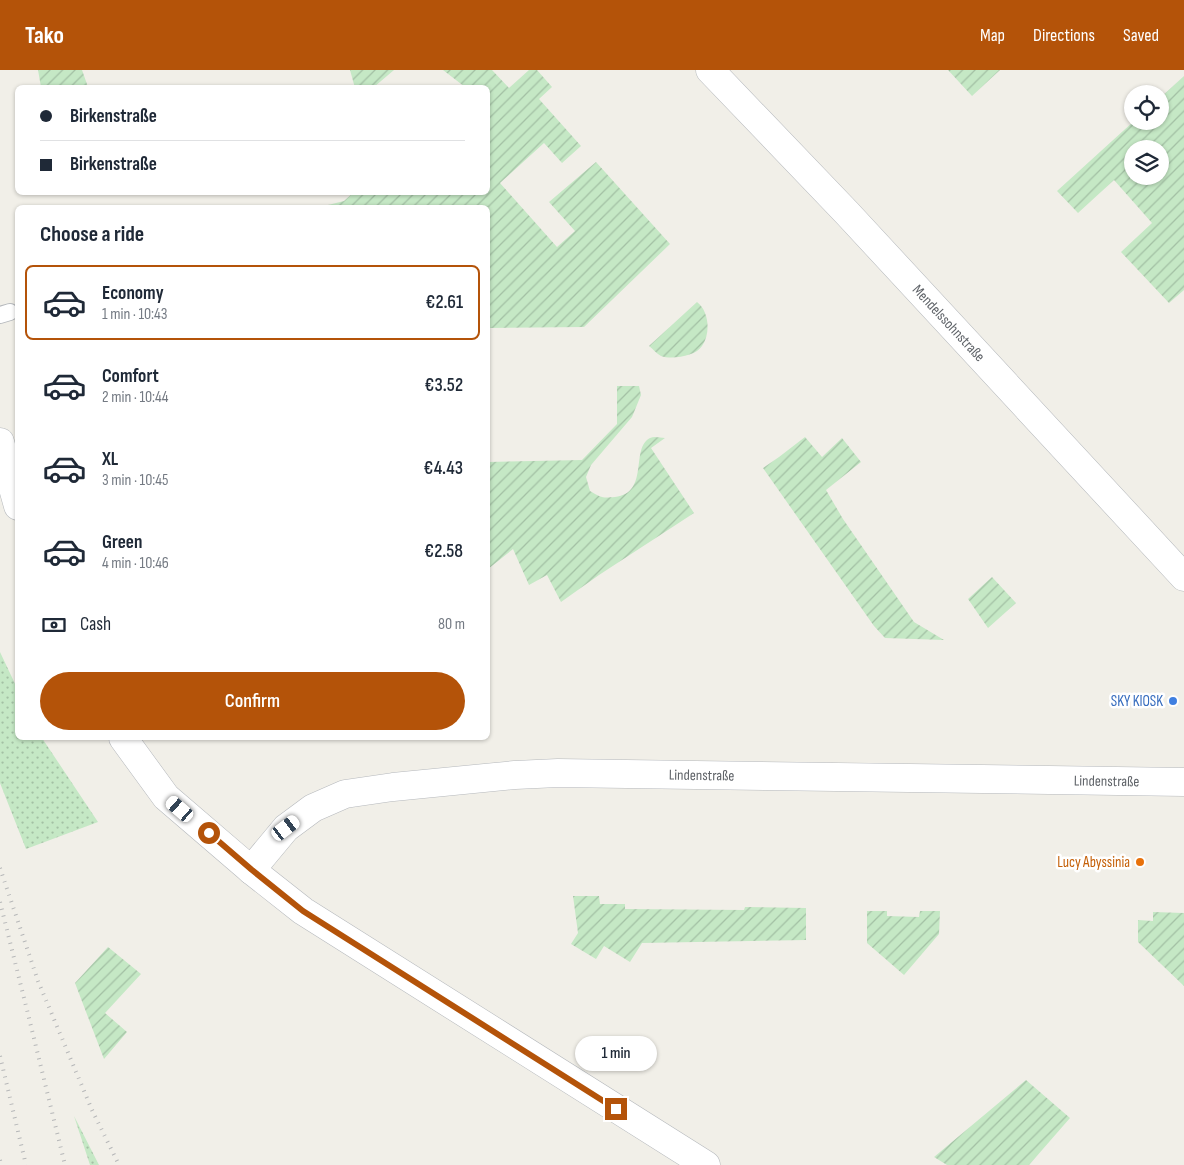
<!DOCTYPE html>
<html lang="en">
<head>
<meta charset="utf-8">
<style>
  :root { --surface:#fff; --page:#f2f2f3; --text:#1f2937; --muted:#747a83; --line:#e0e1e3; --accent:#b45309 }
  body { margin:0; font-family:"Sofia Sans Condensed",sans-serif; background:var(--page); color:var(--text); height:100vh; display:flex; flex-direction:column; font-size:19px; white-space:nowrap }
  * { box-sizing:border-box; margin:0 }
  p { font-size:16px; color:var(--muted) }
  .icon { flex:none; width:28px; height:28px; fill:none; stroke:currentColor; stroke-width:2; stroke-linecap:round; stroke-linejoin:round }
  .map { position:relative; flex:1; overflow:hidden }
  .details { position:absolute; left:15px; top:135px; width:475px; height:535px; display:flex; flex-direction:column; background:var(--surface); border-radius:8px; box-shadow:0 1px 4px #0004 }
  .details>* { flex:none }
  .hud { position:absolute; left:15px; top:15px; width:475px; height:110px; border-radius:8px; box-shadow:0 1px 4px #0004; display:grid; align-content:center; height:110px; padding:0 25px; background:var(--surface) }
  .fabs { position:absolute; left:1124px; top:15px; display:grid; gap:10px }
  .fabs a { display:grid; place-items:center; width:45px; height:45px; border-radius:50%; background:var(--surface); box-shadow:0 1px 4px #0004; font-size:25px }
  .end { position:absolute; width:22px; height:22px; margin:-11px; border:6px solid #b45309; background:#fff; box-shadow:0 0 0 2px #fff }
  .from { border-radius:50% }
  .bubble { position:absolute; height:35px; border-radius:18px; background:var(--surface); box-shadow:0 1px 4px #0004; font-size:16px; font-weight:600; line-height:35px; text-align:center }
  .car { position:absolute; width:15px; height:30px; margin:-15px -8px; border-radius:6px; box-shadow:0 0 4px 1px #0007; background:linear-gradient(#fff 24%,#345 0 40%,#fff 0 76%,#345 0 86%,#fff 0) }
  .hud b { display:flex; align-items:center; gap:18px; height:48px; font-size:19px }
  .hud b+b { border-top:1px solid var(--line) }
  .hud i { width:12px; height:12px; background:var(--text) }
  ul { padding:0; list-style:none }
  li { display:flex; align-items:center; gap:15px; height:75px; margin:0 10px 8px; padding:0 15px; border:2px solid transparent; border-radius:8px }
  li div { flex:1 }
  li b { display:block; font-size:19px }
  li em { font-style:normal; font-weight:600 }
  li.on { border-color:var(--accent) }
  li>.icon { width:45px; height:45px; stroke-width:1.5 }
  h2 { padding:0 25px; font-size:22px; line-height:60px }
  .pay { display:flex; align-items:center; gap:12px; height:55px; padding:0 25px; font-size:19px }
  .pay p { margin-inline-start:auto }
  .cta { display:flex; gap:10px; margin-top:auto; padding:10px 25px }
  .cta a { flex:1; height:58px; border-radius:30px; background:var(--accent); color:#fff; font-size:20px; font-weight:600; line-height:58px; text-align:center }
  header { display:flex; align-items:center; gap:30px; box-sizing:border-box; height:70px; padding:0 25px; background:var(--accent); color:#fff }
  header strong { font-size:24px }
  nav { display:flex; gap:28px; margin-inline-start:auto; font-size:18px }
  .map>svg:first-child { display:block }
  .grass { fill:url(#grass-dots) }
  .garden { fill:url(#garden-furrows); fill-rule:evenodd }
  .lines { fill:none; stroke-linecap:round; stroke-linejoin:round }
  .service-casing { stroke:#b5b8bc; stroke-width:18 }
  .minor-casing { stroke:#b5b8bc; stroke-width:29 }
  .service { stroke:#fff; stroke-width:16 }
  .minor { stroke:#fff; stroke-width:28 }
  .rail { stroke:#b6b7b8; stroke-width:4; stroke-dasharray:1 6; stroke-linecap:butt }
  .route { stroke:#b45309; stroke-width:6 }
  .shop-dot { fill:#3f7fe0; stroke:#fff; stroke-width:2 }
  .food-dot { fill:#e8710a; stroke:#fff; stroke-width:2 }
  .labels { text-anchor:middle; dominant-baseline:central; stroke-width:5; stroke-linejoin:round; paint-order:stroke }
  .street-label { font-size:15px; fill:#5f6368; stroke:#fff }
  .shop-label { font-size:15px; fill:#366cbe; stroke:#fff; text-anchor:end }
  .food-label { font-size:15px; fill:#c56008; stroke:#fff; text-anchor:end }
</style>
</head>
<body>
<header>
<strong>Tako</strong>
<nav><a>Map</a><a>Directions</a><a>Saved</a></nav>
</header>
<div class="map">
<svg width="1184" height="1095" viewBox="0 0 1184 1095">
  <defs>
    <pattern id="grass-dots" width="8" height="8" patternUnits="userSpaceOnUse" patternTransform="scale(1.25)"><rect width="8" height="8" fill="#c5e8c5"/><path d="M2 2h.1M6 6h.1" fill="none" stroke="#a3c0a4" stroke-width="1.8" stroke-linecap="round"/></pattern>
    <pattern id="garden-furrows" width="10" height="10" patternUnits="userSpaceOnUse" patternTransform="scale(1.25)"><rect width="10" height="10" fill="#c5e8c5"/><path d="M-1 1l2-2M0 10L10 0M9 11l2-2" fill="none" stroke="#a3c0a4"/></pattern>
  </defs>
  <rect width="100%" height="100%" fill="#f1efe8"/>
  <path class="grass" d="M0 582 17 618 18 668H42L98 752 26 779 0 713Z
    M74 1046 99 1095H90Z"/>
  <path class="garden" d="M38 0H82L88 17H41Z
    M350 0H394L374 17 355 18Z
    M443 0H492L509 18 529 0H537L552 17 539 29 581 76 562 93 544 73 500 113 557 177 575 161 549 132 596 92 670 174 584 257 488 258V138L320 137 344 131 353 123 488 122V18L465 17Z
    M948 0H1000L972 26Z
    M1184 6V220L1169 233 1121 182 1152 153 1114 110 1078 143 1057 121 1134 51H1160V28ZM1132 79H1160V106H1132Z
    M697 232C709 241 711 263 702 276 696 286 672 290 661 286 657 284 653 279 649 276Z
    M617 316H639L641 325 632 347 591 395 586 407 590 421C602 428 602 428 615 427 650 423 630 378 650 368 655 366 660 368 665 368L651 378 694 443 599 505 561 532 547 505 529 515 513 479 488 499V392L582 390 617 354Z
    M805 367 822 387 842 368 861 392 826 420 843 449 914 552 944 570 885 568 874 556 763 398 779 387Z
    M992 507 1016 533 988 558 968 529Z
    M573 826H599L600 834H625V839L744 840 745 837 806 838V870L642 873 630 892 604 876 596 889 571 874 578 863Z
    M867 841H887V846L919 847 920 841H940L939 864 904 905 867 873Z
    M1153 842 1184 843V916L1138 872V850L1153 851Z
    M108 877 141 904 105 943 127 962 104 989 75 913Z
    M1026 1010 1070 1048 1029 1095H947L934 1087Z"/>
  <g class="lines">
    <defs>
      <path id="service" d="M0 245 10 242"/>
      <g id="minor">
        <path id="s1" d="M710 0 847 143 1184 507"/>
        <path d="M0 372 18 436"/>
        <path d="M123 668 166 727 251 800 303 841 706 1095"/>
        <path id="s2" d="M251 800 286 758 313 738 345 724 393 717 515 705 558 703 1184 712"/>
      </g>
    </defs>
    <use href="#service" class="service-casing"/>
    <use href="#minor" class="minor-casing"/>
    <use href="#service" class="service"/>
    <use href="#minor" class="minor"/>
    <path class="rail" d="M0 798 38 911 92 1040 119 1095
      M0 832 28 944 65 1095
      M0 986 26 1095
      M0 1090 1 1095"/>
  </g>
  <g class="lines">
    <path class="route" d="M209 763 252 800 303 841 616 1039"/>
  </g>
  <circle class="shop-dot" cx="1173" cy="631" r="5"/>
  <circle class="food-dot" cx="1140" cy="792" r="5"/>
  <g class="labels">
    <g class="street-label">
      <text stroke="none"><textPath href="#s1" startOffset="348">Mendelssohnstraße</textPath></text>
      <text stroke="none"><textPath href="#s2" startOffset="481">Lindenstraße</textPath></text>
      <text stroke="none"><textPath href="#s2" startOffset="886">Lindenstraße</textPath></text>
    </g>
    <g class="shop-label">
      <text x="1163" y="631">SKY KIOSK</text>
    </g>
    <g class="food-label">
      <text x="1130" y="792">Lucy Abyssinia</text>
    </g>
  </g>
</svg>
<div class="fabs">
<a><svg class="icon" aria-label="locate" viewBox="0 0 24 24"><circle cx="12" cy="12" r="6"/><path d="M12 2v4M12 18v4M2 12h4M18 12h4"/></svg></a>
<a><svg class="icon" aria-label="layers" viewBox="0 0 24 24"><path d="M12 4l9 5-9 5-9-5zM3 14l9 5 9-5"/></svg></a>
</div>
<i class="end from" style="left:209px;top:763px"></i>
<i class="end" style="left:616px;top:1039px"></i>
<div class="bubble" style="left:575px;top:966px;width:82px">1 min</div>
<i class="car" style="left:180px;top:739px;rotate:311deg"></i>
<i class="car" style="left:286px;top:758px;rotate:53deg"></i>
<div class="hud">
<b><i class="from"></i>Birkenstraße</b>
<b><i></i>Birkenstraße</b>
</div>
<section class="details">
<h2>Choose a ride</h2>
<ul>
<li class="on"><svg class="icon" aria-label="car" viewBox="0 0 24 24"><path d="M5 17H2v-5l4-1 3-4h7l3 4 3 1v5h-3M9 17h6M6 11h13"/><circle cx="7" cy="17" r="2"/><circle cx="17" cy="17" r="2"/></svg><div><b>Economy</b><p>1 min · 10:43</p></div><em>€2.61</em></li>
<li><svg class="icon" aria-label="car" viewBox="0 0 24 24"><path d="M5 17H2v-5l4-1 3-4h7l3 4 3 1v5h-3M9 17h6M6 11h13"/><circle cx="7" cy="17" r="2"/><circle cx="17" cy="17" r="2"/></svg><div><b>Comfort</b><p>2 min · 10:44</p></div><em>€3.52</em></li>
<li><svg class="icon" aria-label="car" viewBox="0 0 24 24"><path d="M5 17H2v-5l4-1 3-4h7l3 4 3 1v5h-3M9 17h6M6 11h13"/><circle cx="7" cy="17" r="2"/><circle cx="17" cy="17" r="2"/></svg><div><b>XL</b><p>3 min · 10:45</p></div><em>€4.43</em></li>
<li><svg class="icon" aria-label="car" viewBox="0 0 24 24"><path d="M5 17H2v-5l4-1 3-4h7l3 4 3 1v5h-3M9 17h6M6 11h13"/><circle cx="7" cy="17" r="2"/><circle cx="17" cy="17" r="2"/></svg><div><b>Green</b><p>4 min · 10:46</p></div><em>€2.58</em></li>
</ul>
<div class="pay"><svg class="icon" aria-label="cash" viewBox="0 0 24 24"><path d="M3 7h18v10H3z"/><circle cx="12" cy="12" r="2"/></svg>Cash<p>80 m</p></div>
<div class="cta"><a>Confirm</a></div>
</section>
</div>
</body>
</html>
